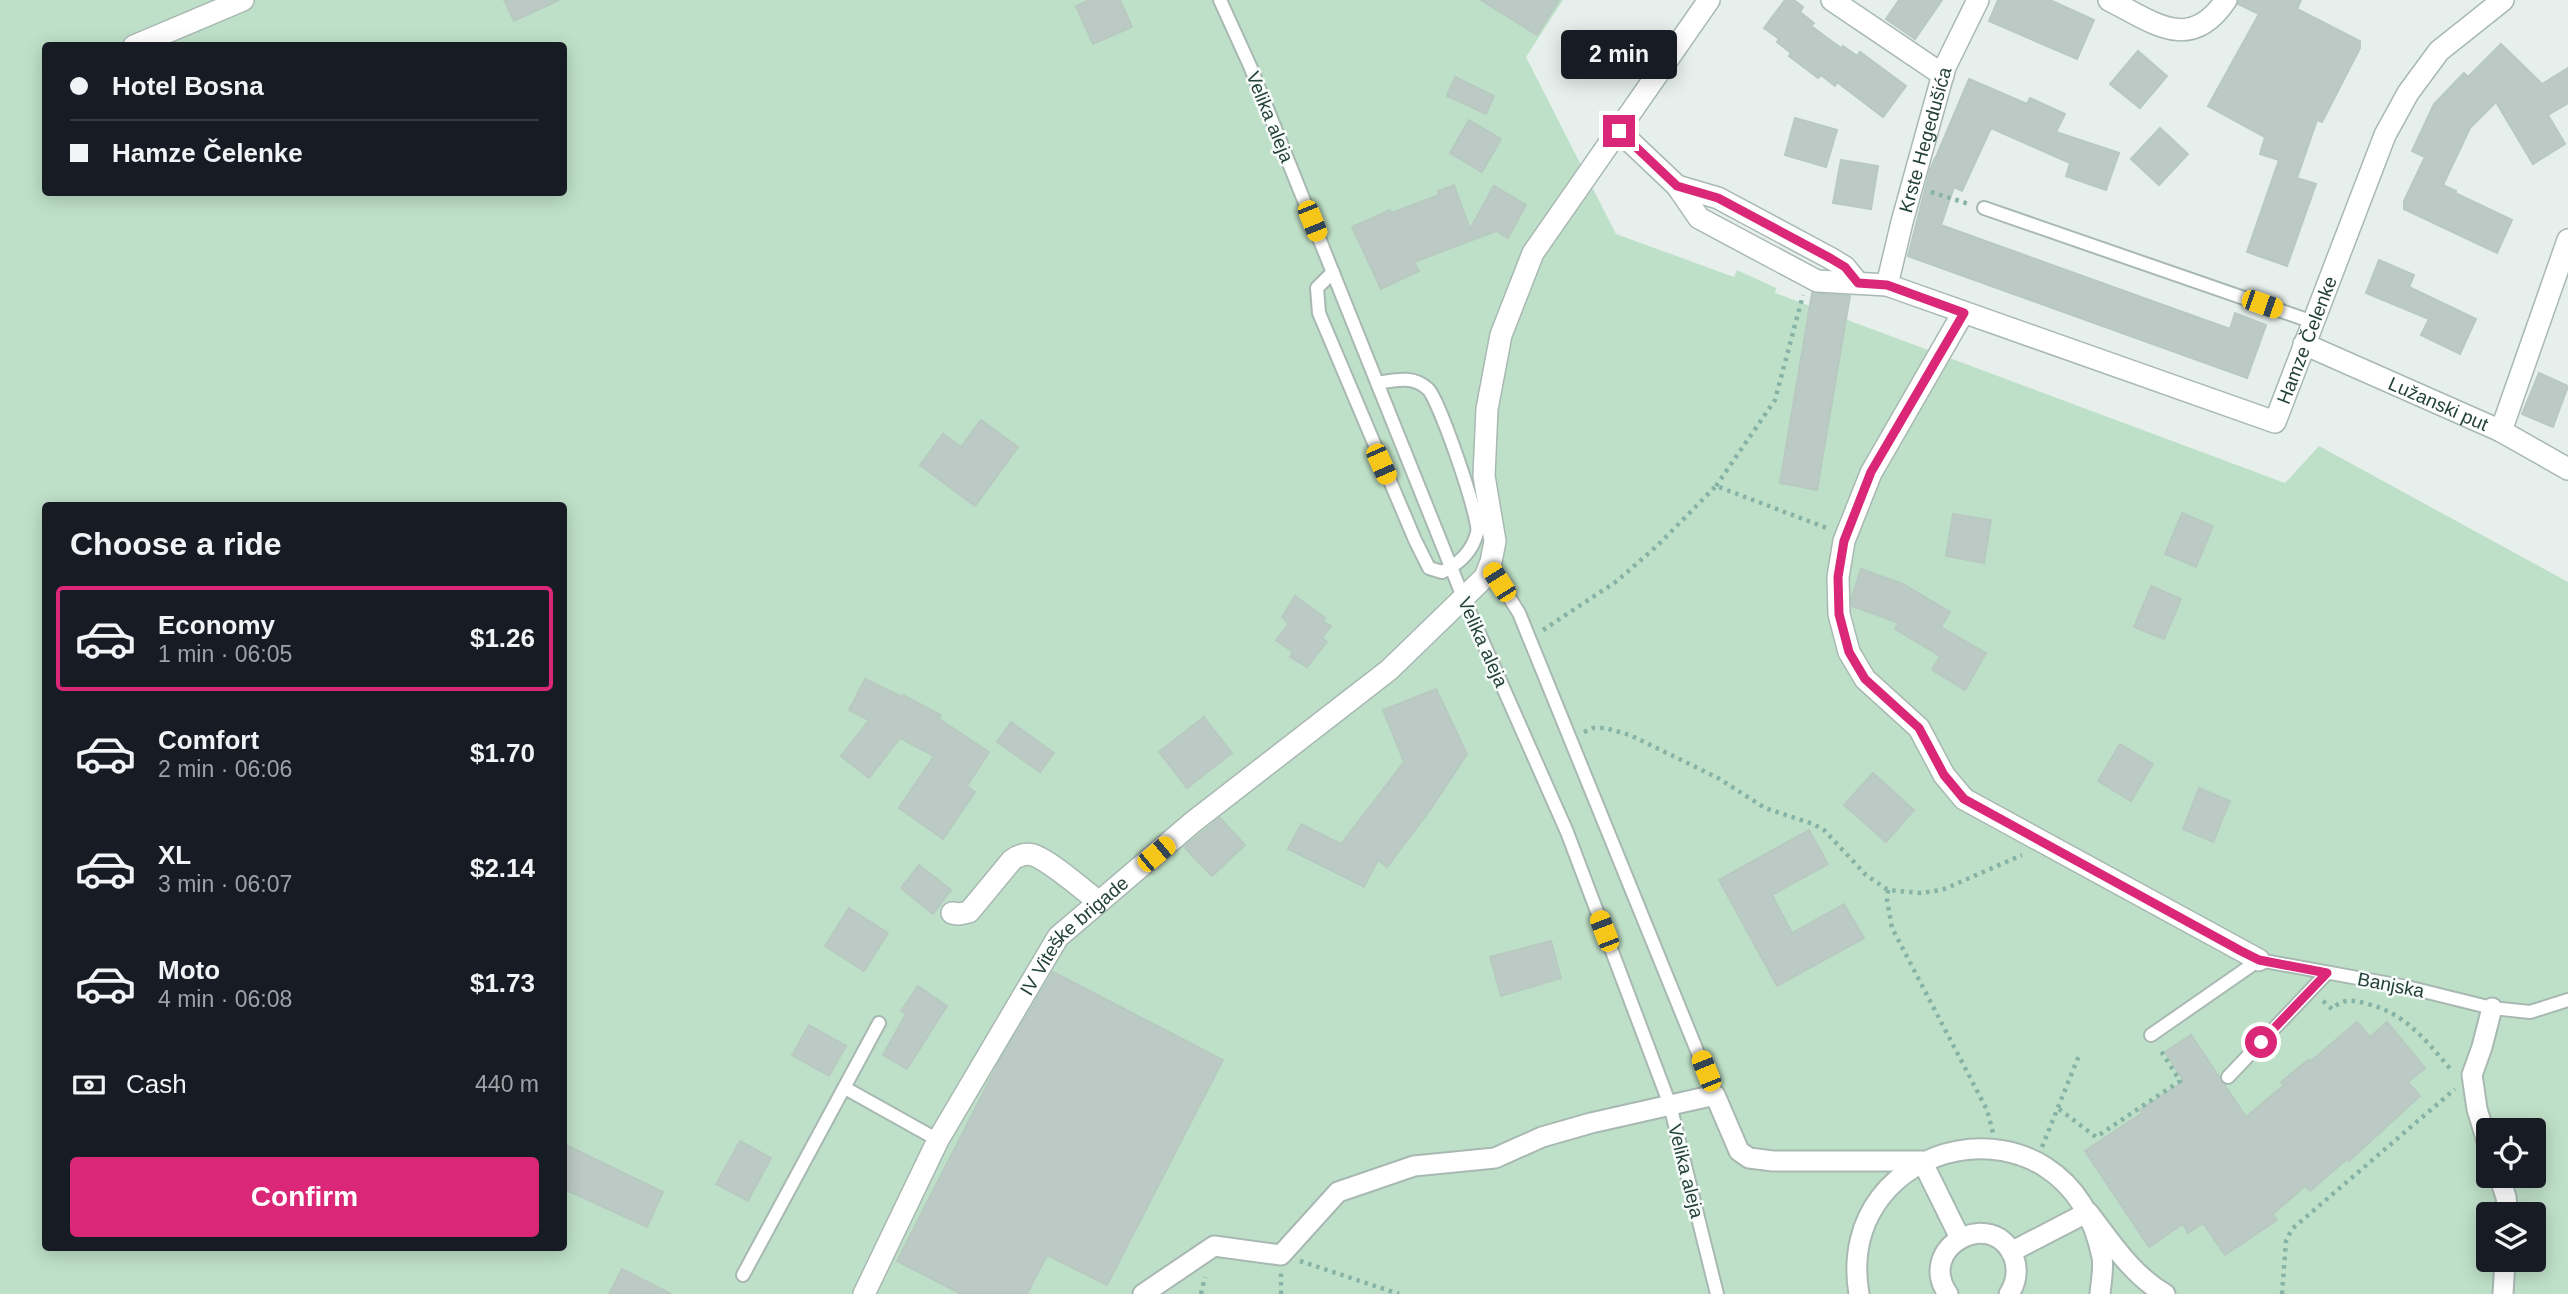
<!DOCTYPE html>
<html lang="en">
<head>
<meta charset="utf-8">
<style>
  :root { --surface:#171b24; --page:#242831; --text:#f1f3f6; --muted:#9ea1a6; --line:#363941; --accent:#db2777 }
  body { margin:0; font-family:Arial,sans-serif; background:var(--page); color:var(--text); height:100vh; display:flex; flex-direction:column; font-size:26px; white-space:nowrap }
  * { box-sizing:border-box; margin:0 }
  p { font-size:23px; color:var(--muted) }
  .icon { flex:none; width:38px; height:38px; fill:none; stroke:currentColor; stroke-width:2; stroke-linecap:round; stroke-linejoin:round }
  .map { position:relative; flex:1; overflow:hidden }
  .side { position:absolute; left:42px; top:502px; width:525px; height:749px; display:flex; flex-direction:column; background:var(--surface); border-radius:7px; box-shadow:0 4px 18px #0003 }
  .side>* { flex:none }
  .top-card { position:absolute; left:42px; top:42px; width:525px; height:154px; border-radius:7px; box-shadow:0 4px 18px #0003; display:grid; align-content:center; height:154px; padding:0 28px; background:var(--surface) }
  .buttons { position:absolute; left:2476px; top:1118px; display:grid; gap:14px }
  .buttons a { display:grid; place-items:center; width:70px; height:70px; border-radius:7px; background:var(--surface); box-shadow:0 4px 18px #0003; font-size:35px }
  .end { position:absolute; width:32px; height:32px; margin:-16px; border:9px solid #db2777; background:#fff; box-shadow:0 0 0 4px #fff }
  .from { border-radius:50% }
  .bubble { position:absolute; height:49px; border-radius:7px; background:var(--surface); box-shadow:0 4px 18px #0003; font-size:23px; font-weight:600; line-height:49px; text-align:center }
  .car { position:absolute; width:21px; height:42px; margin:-21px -10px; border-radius:9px; box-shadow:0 0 5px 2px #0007; background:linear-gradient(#f5c518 24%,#345 0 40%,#f5c518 0 76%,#345 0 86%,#f5c518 0) }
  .top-card b { display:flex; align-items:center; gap:24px; height:66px; font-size:26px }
  .top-card b+b { border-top:2px solid var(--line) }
  .top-card i { width:18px; height:18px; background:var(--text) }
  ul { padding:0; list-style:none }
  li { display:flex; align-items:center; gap:21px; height:105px; margin:0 14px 10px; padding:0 14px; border:4px solid transparent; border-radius:7px }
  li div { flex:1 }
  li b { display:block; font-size:26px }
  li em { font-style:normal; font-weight:600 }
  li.on { border-color:var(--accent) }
  li>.icon { width:63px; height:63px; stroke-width:1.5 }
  h2 { padding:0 28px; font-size:32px; line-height:84px }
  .pay { display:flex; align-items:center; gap:18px; height:77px; padding:0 28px; font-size:26px }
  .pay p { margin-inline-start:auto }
  .primary-button { display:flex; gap:14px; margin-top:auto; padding:14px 28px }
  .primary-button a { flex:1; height:80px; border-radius:7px; background:var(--accent); color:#fff; font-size:28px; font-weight:600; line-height:80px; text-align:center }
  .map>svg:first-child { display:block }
  .green { fill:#bfe0c8; fill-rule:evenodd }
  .building { fill:#bbcac4; stroke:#b8c9c2; stroke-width:2 }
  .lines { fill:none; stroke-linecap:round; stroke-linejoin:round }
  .service-casing { stroke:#a8b8b2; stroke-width:16 }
  .pedestrian-casing { stroke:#a8b8b2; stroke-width:23 }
  .minor-casing { stroke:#a8b8b2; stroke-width:24 }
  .path { stroke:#86b3a5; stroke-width:4.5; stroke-dasharray:3.5 5; stroke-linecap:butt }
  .service { stroke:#fff; stroke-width:12 }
  .pedestrian { stroke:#fff; stroke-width:19 }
  .minor { stroke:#fff; stroke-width:21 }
  .route { stroke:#db2777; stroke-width:9 }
  .labels { text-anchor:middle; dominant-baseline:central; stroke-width:5; stroke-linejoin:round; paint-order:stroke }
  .street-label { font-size:19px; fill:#24423a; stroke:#f7fbf9 }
</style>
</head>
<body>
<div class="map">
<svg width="2568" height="1294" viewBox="0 0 2568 1294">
  <rect width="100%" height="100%" fill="#e6efeb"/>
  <path class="green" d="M0 0H1563L1526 57 1616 234 1734 277 1737 270 1776 288 1775 293 2285 483 2319 446 2568 582V1294H0ZM46 46H564V192H46ZM46 506H564V1248H46ZM2488 1130H2534V1176H2488ZM2488 1214H2534V1260H2488Z"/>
  <path class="building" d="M504 0H559L514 21Z
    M1090 0H1120L1132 27 1093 44 1076 6Z
    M1481 0H1559L1537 35Z
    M1785 0H1794L1803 7 1800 12 1814 23 1811 26 1841 48 1843 46 1857 56 1860 52 1906 86 1883 117 1837 82 1835 86 1821 75 1818 78 1789 56 1791 53 1777 42 1779 39 1764 28Z
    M1899 0H1942L1915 39 1886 19Z
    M1998 0H2050L2094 20 2077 59 1989 21Z
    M2239 0H2301L2297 9 2360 41V48L2322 122 2317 120 2297 178 2316 184 2287 266 2247 252 2279 160 2260 154 2265 137 2208 106 2259 14 2238 4Z
    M2501 44 2542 84 2568 68V103L2548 115 2565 144 2533 164 2496 102 2470 128 2443 185 2456 191 2455 193 2512 220 2497 253 2404 209V201L2425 157 2412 151 2434 104 2464 73 2468 77Z
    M2138 51 2167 76 2140 108 2110 84Z
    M1455 77 1494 96 1486 114 1447 96Z
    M1969 79 2027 104 2030 98 2065 114 2056 132 2119 153 2106 190 2066 176 2070 163 1991 128 1962 191 1954 187 1941 225 2230 329 2235 313 2266 325 2247 378 1908 256 1930 170 1935 158 1940 159 1936 157Z
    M1795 118 1837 130 1826 167 1785 155Z
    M1469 120 1501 139 1482 172 1450 153Z
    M2160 128 2188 154 2159 185 2131 159Z
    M1841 160 1878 166 1871 209 1833 203Z
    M1454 185 1470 229 1494 186 1526 205 1508 238 1496 231 1414 262 1419 271 1381 289 1352 227 1390 210 1391 213 1439 195 1438 191Z
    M2379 260 2414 275 2409 287 2476 319 2460 354 2421 335 2429 319 2366 293Z
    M1812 293 1850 296 1817 490 1780 483Z
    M2539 373 2568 386 2553 427 2522 414Z
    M981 420 1018 447 975 506 920 465 943 434 961 447Z
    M2182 513 2213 526 2196 567 2165 554Z
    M1953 514 1991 520 1984 563 1946 556Z
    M1861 569 1903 584 1950 612 1941 627 1986 653 1965 690 1932 670 1940 656 1895 629 1899 623 1852 606V597Z
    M2151 586 2181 599 2164 639 2134 627Z
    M1295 596 1325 618 1324 622 1331 626 1322 638 1327 642 1307 667 1290 657 1293 652 1276 640 1289 624 1282 617Z
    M865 679 902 697 903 695 941 715 939 719 989 752 967 786 975 792 943 839 899 808 934 756 900 738 869 778 841 756 869 720 849 710Z
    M1436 689 1467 754 1430 810 1387 867 1378 860 1364 887 1288 849 1301 824 1341 844 1404 762 1383 710Z
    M1204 717 1232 753 1187 788 1159 752Z
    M1011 722 1054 753 1040 772 997 742Z
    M2120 744 2153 764 2131 801 2098 781Z
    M1873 773 1914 810 1886 842 1844 805Z
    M2199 788 2230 801 2213 842 2183 829Z
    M1220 818 1245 845 1212 876 1184 847Z
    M1809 830 1828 864 1772 895 1792 933 1844 904 1864 938 1777 986 1719 880Z
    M919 865 951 890 933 914 901 888Z
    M849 908 888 933 864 971 825 946Z
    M1551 941 1561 978 1501 996 1490 957Z
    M1053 972 1223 1060 1107 1285 1047 1255 1027 1294H961L897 1261 998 1064Z
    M918 986 947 1006 907 1069 883 1055 906 1014 901 1011Z
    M2357 1022 2370 1037 2387 1022 2425 1068 2408 1082 2420 1096 2349 1161 2347 1159 2310 1191 2305 1186 2273 1214 2277 1220 2225 1255 2203 1223 2188 1233 2183 1224 2149 1247 2085 1151 2142 1113 2140 1110 2184 1081 2165 1052 2191 1035 2246 1117 2284 1085 2281 1082 2309 1059 2311 1061Z
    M809 1025 846 1046 829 1076 792 1055Z
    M740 1141 771 1158 748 1201 716 1184Z
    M564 1144 663 1192 647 1227 564 1189Z
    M622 1269 671 1294H609Z"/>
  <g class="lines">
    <defs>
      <path id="service" d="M1220 0 1250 66 1463 597 1567 832 1670 1105 1717 1294
        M1984 208 2313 322
        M1333 272 1317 288 1319 313 1415 540 1429 568 1442 572C1459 564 1472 552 1477 533 1481 520 1439 400 1428 389 1413 375 1396 380 1377 383
        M1490 567 1519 613 1715 1095
        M2151 1035 2259 960 2407 987 2492 1008 2530 1012 2568 1000
        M2228 1077 2327 973
        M845 1088 938 1140
        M743 1275 879 1023"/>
      <path id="pedestrian" d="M2488 1145 2477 1109 2472 1075 2482 1047 2492 1008
        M2499 1176 2506 1197 2508 1214
        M2011 1252 2088 1212C2111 1242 2132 1275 2165 1294
        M1143 1294 1214 1246 1281 1255 1338 1192 1414 1166 1495 1158 1542 1137 1591 1123 1715 1095 1739 1151 1749 1158 1773 1161H1922L1960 1238
        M1859 1294C1832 1136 2067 1083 2102 1257 2104 1268 2101 1282 2100 1294
        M1948 1294C1915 1247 1994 1205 2014 1258 2018 1270 2016 1283 2009 1294
        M2503 1294 2505 1260"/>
      <g id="minor">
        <path d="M1832 0 1943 75"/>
        <path d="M2109 0C2153 22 2190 54 2226 0"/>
        <path d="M134 46 243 0"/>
        <path id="s1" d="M1619 131 1677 186 1699 218 1817 281 1887 285 2275 422 2385 135 2408 93 2439 51 2503 0"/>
        <path d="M1677 186 1718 198 1830 258 1845 267 1858 283"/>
        <path id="s2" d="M1887 285 1902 222 1945 67 1978 0"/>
        <path d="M1963 313 1871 473 1844 541 1838 577 1839 614 1849 652 1865 679 1919 728 1944 775 1964 799 2259 960"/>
        <path id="s3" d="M2304 344 2501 431 2568 469"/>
        <path d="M2501 431 2568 240"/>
        <path d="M952 913 959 914 969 912 1012 860C1019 855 1025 853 1033 855 1051 861 1083 890 1099 902"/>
        <path id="s4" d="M864 1294 938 1140 1058 937 1193 822 1389 670 1485 577 1491 562 1495 541 1484 476 1487 409 1501 335 1533 253 1709 0"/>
      </g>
    </defs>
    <use href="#service" class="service-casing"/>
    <use href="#pedestrian" class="pedestrian-casing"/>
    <use href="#minor" class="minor-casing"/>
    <path class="path" d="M1931 192 1969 204
      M1716 486 1775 400 1803 295
      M1543 630 1617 581 1658 545 1716 486 1827 528
      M1584 732 1593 728H1605L1630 735 1718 778 1765 808 1813 824 1824 830 1866 875 1888 890 1921 893 1942 890 2022 855
      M1888 890 1887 900 1892 928 1987 1110 1993 1133
      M2323 1001 2332 1009C2343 998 2353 1000 2368 1004 2407 1014 2428 1043 2453 1072
      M2059 1109 2096 1137 2180 1081 2159 1048
      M2042 1147 2080 1053
      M1300 1261 1399 1294
      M1201 1294 1205 1277
      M1281 1294V1272
      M2282 1294 2286 1241 2292 1229 2455 1089"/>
    <use href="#service" class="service"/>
    <use href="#pedestrian" class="pedestrian"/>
    <use href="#minor" class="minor"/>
  </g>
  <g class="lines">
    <path class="route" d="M1619 131 1677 186 1718 198 1830 258 1845 267 1858 283 1887 285 1964 313 1871 472 1844 541 1838 577 1839 614 1849 652 1865 679 1919 728 1944 775 1964 799 2241 951 2259 960 2327 973 2261 1042"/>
  </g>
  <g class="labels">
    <g class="street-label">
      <text transform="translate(1270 117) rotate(68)">Velika aleja</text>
      <text stroke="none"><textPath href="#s2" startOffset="150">Krste Hegedušića</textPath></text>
      <text stroke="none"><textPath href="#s1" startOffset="822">Hamze Čelenke</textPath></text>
      <text stroke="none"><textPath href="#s3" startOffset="147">Lužanski put</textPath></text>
      <text transform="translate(1483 642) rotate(66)">Velika aleja</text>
      <text stroke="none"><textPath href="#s4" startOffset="418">IV Viteške brigade</textPath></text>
      <text transform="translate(2391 985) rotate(11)">Banjska</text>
      <text transform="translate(1686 1171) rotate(76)">Velika aleja</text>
    </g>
  </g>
</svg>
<div class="buttons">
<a><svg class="icon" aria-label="locate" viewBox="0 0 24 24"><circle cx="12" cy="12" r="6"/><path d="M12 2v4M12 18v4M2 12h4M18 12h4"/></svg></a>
<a><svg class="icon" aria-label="layers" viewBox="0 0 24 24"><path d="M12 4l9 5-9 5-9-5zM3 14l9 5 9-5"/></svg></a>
</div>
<i class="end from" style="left:2261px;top:1042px"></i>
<i class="end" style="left:1619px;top:131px"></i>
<div class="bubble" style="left:1561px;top:30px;width:116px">2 min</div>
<i class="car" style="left:1312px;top:221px;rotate:158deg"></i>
<i class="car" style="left:2262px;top:304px;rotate:109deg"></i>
<i class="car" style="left:1381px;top:464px;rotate:156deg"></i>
<i class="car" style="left:1499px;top:582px;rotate:328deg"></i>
<i class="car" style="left:1156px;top:854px;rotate:50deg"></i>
<i class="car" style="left:1604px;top:931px;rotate:339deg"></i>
<i class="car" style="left:1706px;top:1071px;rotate:338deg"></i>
<div class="top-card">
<b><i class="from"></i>Hotel Bosna</b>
<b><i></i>Hamze Čelenke</b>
</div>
<section class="side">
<h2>Choose a ride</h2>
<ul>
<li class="on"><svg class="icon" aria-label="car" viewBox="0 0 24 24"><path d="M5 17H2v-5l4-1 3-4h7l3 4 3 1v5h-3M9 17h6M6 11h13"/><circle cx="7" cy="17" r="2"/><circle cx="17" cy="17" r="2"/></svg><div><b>Economy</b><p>1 min · 06:05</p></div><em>$1.26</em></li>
<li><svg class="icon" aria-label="car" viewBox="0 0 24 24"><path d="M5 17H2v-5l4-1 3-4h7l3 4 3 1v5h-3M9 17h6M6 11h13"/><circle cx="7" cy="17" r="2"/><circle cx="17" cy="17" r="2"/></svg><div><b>Comfort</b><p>2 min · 06:06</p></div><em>$1.70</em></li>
<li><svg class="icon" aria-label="car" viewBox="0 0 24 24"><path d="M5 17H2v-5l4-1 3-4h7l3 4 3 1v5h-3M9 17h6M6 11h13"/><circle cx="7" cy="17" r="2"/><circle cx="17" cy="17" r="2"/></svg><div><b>XL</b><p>3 min · 06:07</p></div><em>$2.14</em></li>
<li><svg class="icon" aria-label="car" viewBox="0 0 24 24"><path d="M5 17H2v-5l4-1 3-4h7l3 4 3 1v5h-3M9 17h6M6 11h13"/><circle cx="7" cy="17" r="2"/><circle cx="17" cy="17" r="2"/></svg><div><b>Moto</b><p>4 min · 06:08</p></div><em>$1.73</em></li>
</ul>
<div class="pay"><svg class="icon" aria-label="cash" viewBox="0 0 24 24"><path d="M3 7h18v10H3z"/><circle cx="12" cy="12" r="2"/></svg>Cash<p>440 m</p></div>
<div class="primary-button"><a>Confirm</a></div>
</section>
</div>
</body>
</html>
